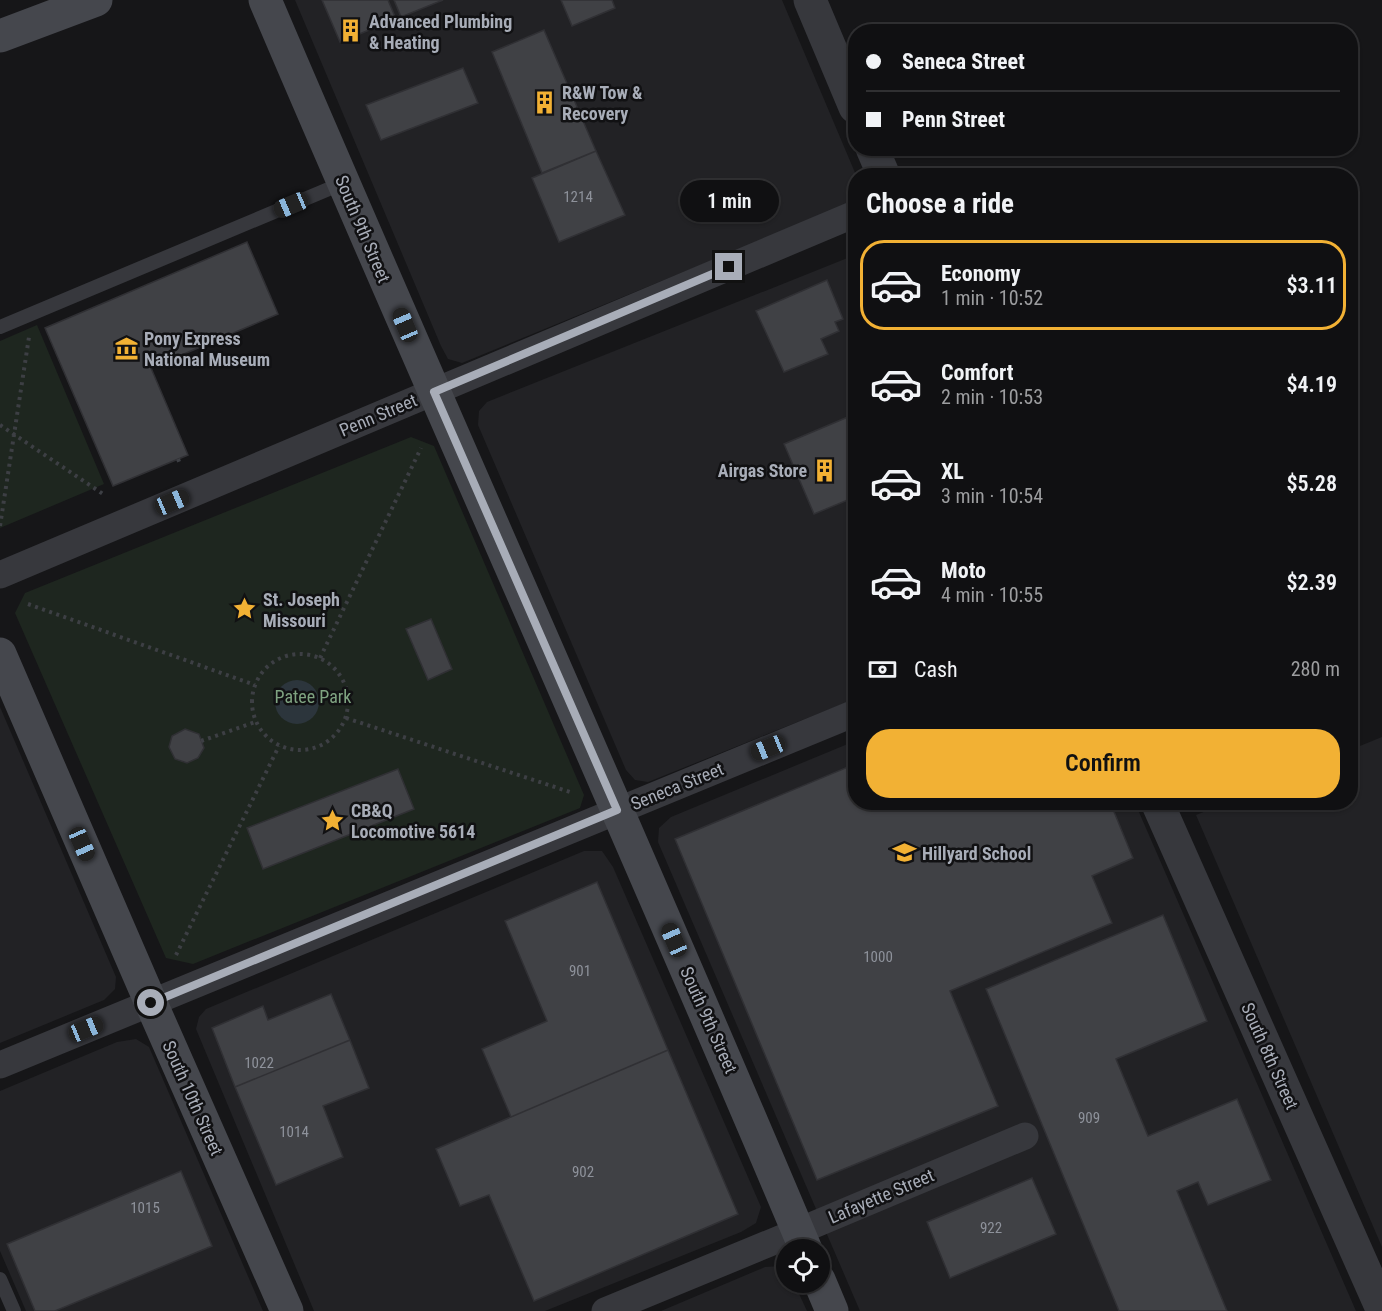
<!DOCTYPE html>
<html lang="en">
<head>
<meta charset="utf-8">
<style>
  :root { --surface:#101012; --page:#1e1e20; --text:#f1f3f6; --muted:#9c9d9f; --line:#303032; --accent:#f2b134 }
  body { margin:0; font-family:"Roboto Condensed",sans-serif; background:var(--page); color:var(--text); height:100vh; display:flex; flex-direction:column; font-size:22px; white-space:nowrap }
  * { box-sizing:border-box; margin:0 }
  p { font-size:20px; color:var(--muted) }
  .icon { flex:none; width:33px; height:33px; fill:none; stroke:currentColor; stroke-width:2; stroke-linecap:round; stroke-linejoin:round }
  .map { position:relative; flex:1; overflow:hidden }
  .drawer { position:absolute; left:848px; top:168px; width:510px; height:642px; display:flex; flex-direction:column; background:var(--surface); border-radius:24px; box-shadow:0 2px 4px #0004,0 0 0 2px var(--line) }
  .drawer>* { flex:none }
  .hud { position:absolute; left:848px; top:24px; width:510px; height:132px; border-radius:24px; box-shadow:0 2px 4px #0004,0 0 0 2px var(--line); display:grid; align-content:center; height:132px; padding:0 18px; background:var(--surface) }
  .fabs { position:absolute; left:776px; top:1239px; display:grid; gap:12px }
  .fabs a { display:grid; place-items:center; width:54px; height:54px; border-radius:50%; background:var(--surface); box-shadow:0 2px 4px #0004,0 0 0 2px var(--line); font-size:30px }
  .end { position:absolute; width:27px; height:27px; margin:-14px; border:8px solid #a8adb8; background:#111; box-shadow:0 0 0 3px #111 }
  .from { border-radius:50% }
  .bubble { position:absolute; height:42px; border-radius:21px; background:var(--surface); box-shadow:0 2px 4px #0004,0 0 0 2px var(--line); font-size:20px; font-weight:600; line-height:42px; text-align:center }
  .car { position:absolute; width:18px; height:36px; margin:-18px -9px; border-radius:8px; box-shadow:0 0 4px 2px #0007; background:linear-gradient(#222 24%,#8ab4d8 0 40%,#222 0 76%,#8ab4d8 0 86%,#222 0) }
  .hud b { display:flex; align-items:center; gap:21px; height:57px; font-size:22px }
  .hud b+b { border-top:2px solid var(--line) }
  .hud i { width:15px; height:15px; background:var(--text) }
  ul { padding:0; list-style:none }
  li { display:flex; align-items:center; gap:18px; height:90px; margin:0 12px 9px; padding:0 6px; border:3px solid transparent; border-radius:24px }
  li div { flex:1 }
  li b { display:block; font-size:22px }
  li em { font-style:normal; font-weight:600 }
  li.on { border-color:var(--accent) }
  li>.icon { width:54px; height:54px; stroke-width:1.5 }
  h2 { padding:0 18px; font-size:27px; line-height:72px }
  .pay { display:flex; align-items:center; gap:15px; height:66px; padding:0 18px; font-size:22px }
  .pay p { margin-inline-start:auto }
  .primary-button { display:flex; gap:12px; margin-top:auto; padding:12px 18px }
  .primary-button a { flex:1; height:69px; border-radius:24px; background:var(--accent); color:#111; font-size:24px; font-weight:600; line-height:69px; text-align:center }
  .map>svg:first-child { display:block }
  .built { fill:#222225 }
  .green { fill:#1e261f }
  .water { fill:#2c353c }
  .building { fill:#404145; stroke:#303034; stroke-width:1.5 }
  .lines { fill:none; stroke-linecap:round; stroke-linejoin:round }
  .path { stroke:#3d3f44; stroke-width:4; stroke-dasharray:3 4.5; stroke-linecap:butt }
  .service { stroke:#37383d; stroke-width:14 }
  .minor { stroke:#37383d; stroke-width:27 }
  .tertiary { stroke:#37383d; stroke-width:33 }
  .secondary { stroke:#45474d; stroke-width:33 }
  .route { stroke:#a8adb8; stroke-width:8 }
  .labels { text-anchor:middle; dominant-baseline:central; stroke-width:5; stroke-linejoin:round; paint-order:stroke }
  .number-label { font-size:15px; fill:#8e929b }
  .poi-label { font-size:18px; font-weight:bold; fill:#a8adb8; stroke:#111113; text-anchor:start }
  .street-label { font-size:18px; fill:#a8adb8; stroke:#111113 }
  .park-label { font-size:18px; fill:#7fa381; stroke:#111113 }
</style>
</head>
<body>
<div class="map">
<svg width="1382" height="1311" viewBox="0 0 1382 1311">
  <rect width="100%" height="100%" fill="#161618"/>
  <path class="built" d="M295 0H782L856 175 855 176V196L842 207 462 363 448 359 441 346Z
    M855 255V699L648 782 635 780 626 770 478 425 479 411 487 402Z
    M0 707 116 977 115 989 104 1000 0 1043Z
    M1382 737V1247L1196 815 1226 803 1350 802V750Z
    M855 741V802L1135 803 1356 1311H860L658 842 659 828 671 817Z
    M584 851H602L613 867 761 1207 756 1223 741 1232 545 1311H314L196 1029 199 1017 206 1009Z
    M136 1039 149 1047 263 1311H26L0 1251V1091L117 1042Z
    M781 1266 786 1271V1282L794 1283 807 1311H661L765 1267Z"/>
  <path class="green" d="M37 325 104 484 0 528V341Z
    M411 437 434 446 584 795 580 808 193 964 166 958 15 613 25 593Z"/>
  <path class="water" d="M275 702a22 22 0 1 1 44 0a22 22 0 1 1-44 0Z"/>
  <path class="building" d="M322 0H388L396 19 340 42Z
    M394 0H443L401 17Z
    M561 0H612L615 8 572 26Z
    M544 30 596 151 542 173 492 52Z
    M463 68 478 103 381 140 366 105Z
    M596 151 625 215 559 242 532 178Z
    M247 242 278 314 151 368 188 455 113 486 45 328Z
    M827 280 843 319 835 322 839 331 821 339 828 354 784 372 756 311Z
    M855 414V497L814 514 784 444Z
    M431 619 452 669 428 680 406 629Z
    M185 729 199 734 204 748 198 758 187 763 175 759 169 747 172 736Z
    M855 764V802H1110L1133 858 1092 876 1112 923 950 991 998 1106 817 1180 675 839Z
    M398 769 414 809 263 869 247 828Z
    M597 882 668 1050 511 1117 482 1049 547 1021 505 921Z
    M1163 915 1207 1021 1116 1059 1148 1136 1237 1099 1271 1180 1208 1205 1198 1182 1177 1191 1227 1311H1119L986 989Z
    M331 994 350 1040 235 1087 212 1028 263 1006 268 1020Z
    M350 1040 369 1088 323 1106 343 1157 276 1185 235 1087Z
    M668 1050 738 1214 534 1301 489 1195 460 1206 436 1149Z
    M181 1171 212 1246 55 1311H35L7 1244Z
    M1032 1178 1056 1234 950 1278 927 1222Z"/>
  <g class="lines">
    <path class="path" d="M0 425 103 494
      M178 459 180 464
      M0 526 29 337
      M28 604 255 685
      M252 702a48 48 0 1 1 96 0a48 48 0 1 1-96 0Z
      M320 658 421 448
      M346 718 573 793
      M201 741 255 722
      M176 955 279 746"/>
    <path class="service" d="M0 327 343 183
      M0 1279 14 1311"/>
    <path class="minor" d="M0 575 855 214
      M0 1065 855 713
      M605 1311 799 1231 1025 1136"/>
    <path class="tertiary" d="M810 0 855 107
      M872 148 884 176
      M1157 802 1382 1309"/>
    <path class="secondary" d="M265 0C443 418 630 831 806 1250
      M0 36 96 0
      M0 654 151 1003 287 1311
      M819 1280 832 1311"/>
  </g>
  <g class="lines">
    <path class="route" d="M151 1003 617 810 434 392 729 267"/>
  </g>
  <defs>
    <symbol id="building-bare" viewBox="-9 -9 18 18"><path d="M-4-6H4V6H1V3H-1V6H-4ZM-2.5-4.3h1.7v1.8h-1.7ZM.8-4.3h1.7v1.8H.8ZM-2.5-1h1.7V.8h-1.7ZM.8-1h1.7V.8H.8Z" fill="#f2b134" stroke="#111113" stroke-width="2.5" paint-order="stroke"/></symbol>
    <symbol id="museum-bare" viewBox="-9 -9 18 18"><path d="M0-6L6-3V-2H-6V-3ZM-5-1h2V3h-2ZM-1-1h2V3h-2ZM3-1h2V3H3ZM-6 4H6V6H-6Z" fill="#f2b134" stroke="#111113" stroke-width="2.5" paint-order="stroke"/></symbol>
    <symbol id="sight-bare" viewBox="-9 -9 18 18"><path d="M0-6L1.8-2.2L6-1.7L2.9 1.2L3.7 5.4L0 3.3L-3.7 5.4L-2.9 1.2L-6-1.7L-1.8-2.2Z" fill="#f2b134" stroke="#111113" stroke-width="2.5" paint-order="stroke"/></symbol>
    <symbol id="school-bare" viewBox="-9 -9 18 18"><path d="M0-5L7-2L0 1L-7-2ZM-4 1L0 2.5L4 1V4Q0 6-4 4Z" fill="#f2b134" stroke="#111113" stroke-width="2.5" paint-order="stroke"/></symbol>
  </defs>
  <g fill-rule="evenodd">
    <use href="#building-bare" x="334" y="14" width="33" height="33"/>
    <use href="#building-bare" x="528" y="86" width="33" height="33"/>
    <use href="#museum-bare" x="110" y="332" width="33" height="33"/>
    <use href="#building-bare" x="808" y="454" width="33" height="33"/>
    <use href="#sight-bare" x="228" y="592" width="33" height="33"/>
    <use href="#sight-bare" x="316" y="804" width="33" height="33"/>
    <use href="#school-bare" x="888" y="836" width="33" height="33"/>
  </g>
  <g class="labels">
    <g class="number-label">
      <text x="578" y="197">1214</text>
      <text x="878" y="957">1000</text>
      <text x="580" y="971">901</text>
      <text x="259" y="1063">1022</text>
      <text x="1089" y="1118">909</text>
      <text x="294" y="1132">1014</text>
      <text x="583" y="1172">902</text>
      <text x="145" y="1208">1015</text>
      <text x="991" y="1228">922</text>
    </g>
    <g class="poi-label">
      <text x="369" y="21">Advanced Plumbing<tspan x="369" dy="21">&amp; Heating</tspan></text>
      <text x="562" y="92">R&amp;W Tow &amp;<tspan x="562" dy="21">Recovery</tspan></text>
      <text x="144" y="338">Pony Express<tspan x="144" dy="21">National Museum</tspan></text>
      <text x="807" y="470" text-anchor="end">Airgas Store</text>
      <text x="263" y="599">St. Joseph<tspan x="263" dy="21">Missouri</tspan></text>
      <text x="351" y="810">CB&amp;Q<tspan x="351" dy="21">Locomotive 5614</tspan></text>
      <text x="922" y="853">Hillyard School</text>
    </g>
    <g class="street-label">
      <text transform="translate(363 229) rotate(67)">South 9th Street</text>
      <text transform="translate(378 415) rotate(-23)">Penn Street</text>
      <text transform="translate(677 786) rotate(-22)">Seneca Street</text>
      <text transform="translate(709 1020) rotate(66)">South 9th Street</text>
      <text transform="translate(1270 1056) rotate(66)">South 8th Street</text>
      <text transform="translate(193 1098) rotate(66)">South 10th Street</text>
      <text transform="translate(881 1196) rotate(-23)">Lafayette Street</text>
    </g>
    <g class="park-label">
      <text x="313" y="696">Patee Park</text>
    </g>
  </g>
</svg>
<div class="fabs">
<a><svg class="icon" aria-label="locate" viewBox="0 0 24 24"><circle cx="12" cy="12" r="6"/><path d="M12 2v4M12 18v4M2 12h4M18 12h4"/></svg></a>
</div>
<i class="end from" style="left:151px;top:1003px"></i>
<i class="end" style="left:729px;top:267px"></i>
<div class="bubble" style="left:680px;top:180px;width:99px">1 min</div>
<i class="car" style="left:291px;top:205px;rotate:247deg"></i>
<i class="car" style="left:405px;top:325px;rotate:337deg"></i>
<i class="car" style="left:172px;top:502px;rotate:67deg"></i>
<i class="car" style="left:768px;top:748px;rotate:248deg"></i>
<i class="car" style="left:82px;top:844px;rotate:156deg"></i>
<i class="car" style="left:674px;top:940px;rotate:336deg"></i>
<i class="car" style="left:86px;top:1029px;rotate:68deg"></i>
<div class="hud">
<b><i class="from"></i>Seneca Street</b>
<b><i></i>Penn Street</b>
</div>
<section class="drawer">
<h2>Choose a ride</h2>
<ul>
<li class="on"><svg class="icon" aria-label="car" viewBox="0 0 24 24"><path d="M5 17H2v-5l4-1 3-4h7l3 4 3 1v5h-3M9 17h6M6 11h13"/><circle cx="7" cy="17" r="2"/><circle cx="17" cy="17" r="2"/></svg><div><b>Economy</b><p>1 min · 10:52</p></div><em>$3.11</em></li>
<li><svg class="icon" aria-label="car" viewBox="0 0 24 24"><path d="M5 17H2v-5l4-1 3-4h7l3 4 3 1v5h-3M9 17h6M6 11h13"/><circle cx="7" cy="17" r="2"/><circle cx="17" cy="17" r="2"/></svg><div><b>Comfort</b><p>2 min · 10:53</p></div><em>$4.19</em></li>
<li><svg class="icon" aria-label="car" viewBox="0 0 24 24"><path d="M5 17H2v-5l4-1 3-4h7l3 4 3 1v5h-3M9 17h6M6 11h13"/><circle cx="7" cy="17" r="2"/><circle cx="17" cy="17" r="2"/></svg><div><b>XL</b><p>3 min · 10:54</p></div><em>$5.28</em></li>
<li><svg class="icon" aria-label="car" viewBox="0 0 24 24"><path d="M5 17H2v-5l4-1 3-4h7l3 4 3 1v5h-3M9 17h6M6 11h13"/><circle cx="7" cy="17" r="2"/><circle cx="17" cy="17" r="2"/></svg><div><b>Moto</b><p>4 min · 10:55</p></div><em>$2.39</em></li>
</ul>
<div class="pay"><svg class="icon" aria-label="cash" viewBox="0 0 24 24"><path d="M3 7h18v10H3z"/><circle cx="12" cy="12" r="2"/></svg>Cash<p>280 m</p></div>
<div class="primary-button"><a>Confirm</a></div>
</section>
</div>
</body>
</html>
